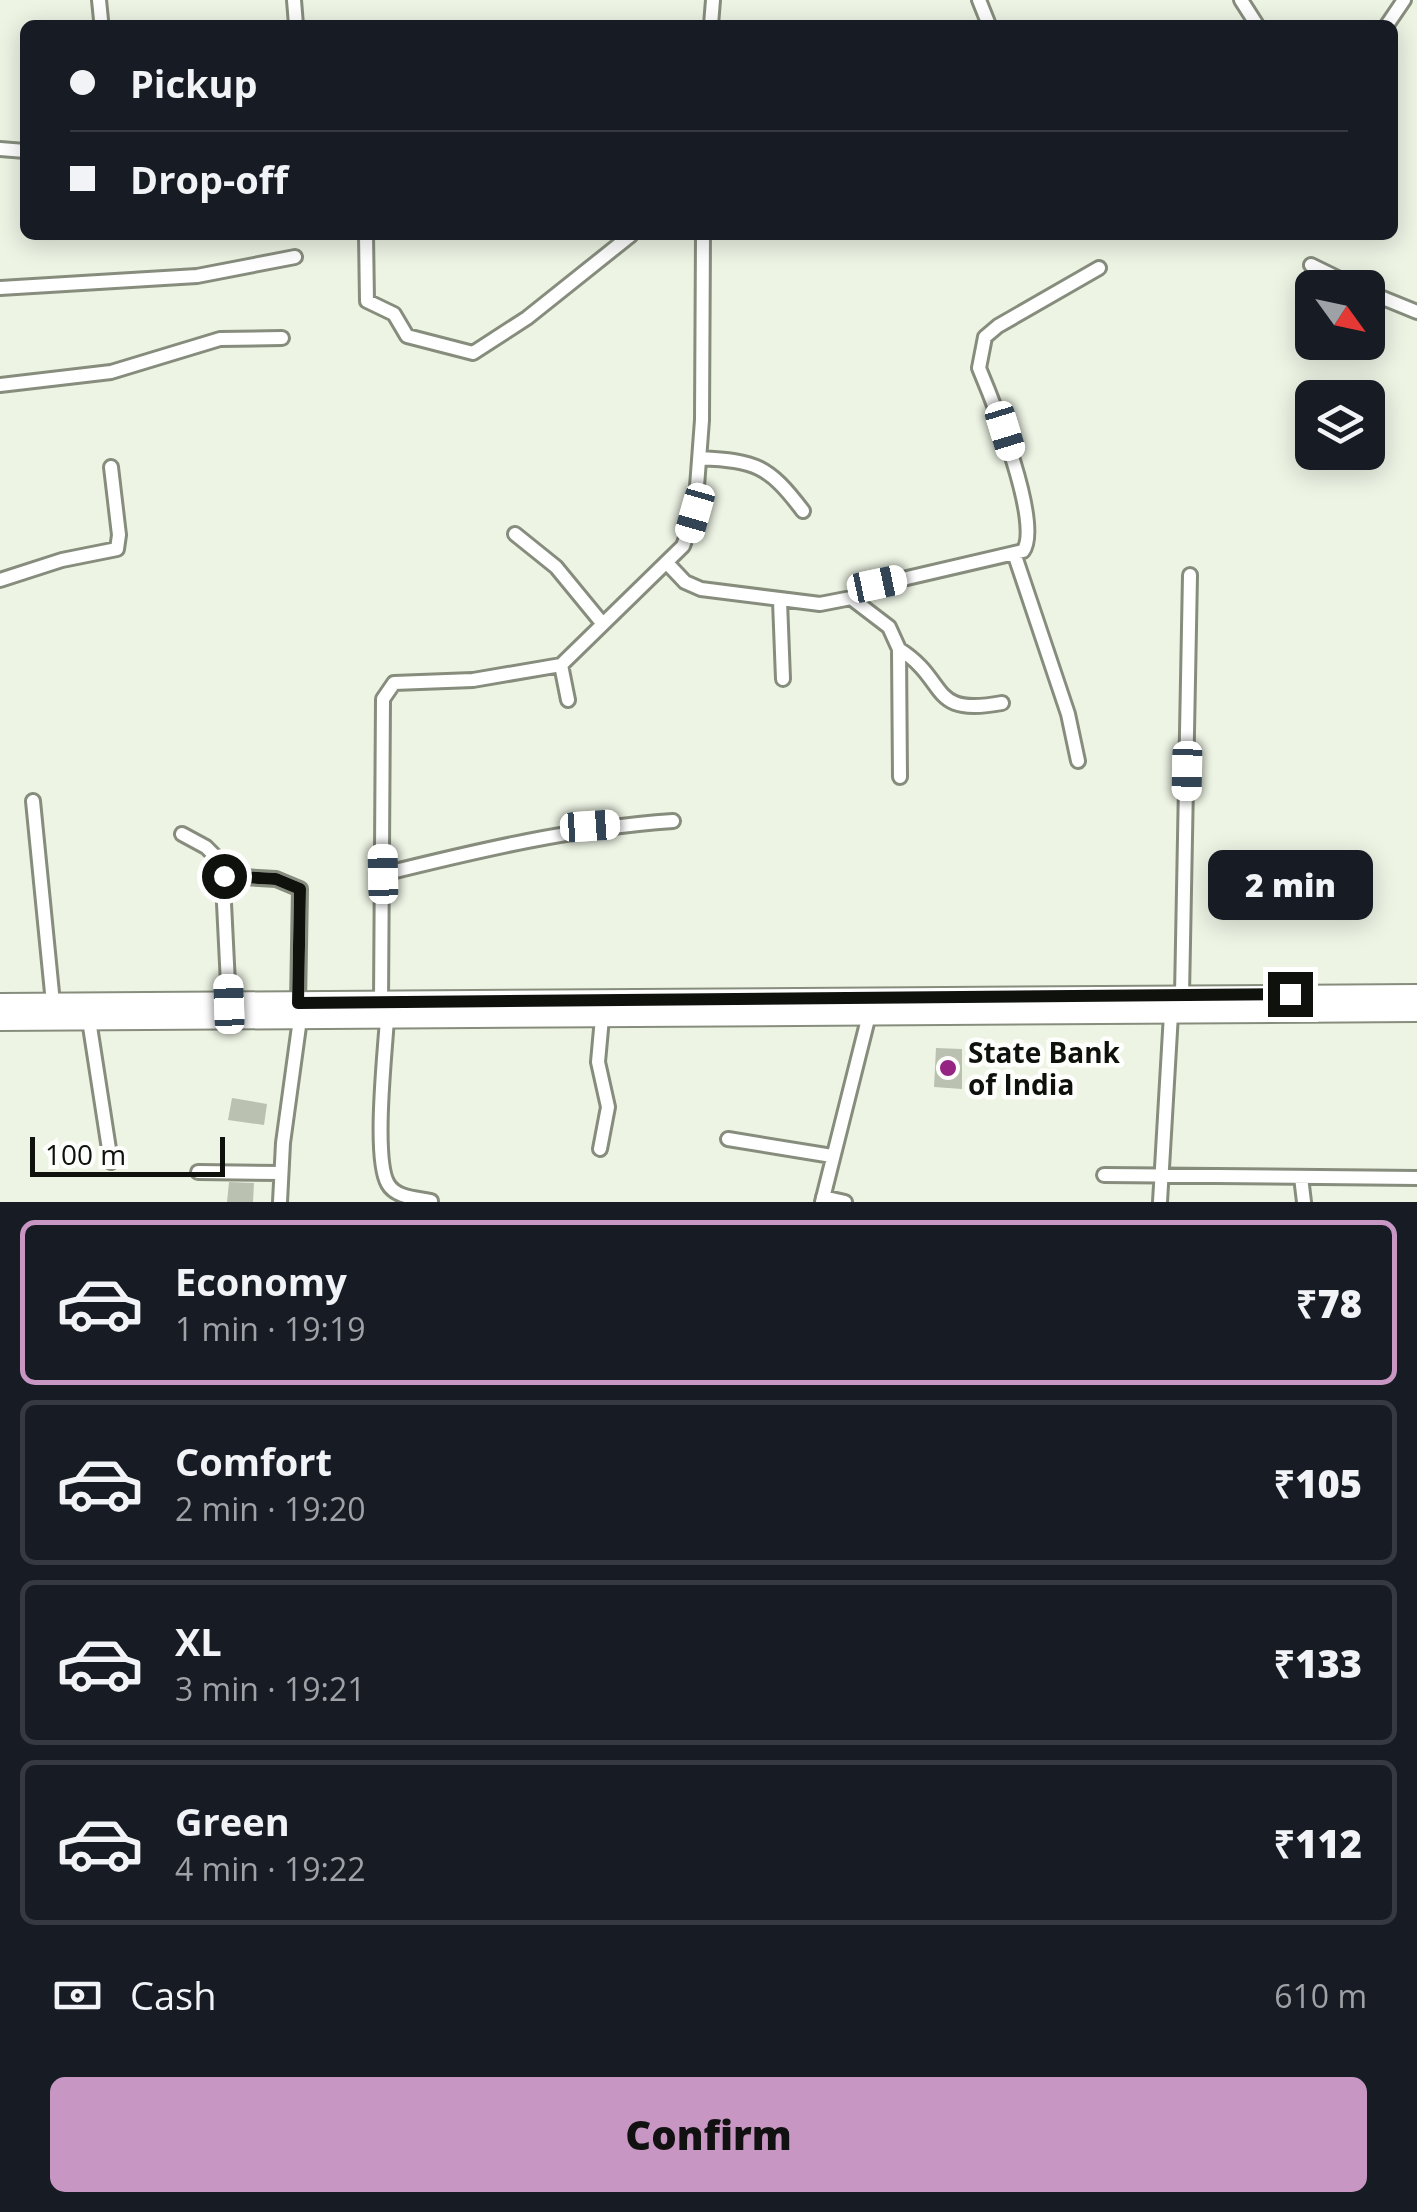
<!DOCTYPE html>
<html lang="en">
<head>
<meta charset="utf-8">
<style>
  :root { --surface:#171b24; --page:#20242c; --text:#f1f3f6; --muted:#9ea1a6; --line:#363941; --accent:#c896c2 }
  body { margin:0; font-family:"Open Sans",sans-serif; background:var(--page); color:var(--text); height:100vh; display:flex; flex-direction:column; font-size:38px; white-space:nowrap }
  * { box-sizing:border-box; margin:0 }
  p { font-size:32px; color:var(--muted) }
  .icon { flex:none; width:55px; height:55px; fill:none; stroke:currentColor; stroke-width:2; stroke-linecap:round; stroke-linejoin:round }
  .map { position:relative; height:1202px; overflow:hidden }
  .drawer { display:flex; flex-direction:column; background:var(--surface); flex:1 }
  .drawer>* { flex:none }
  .hud { position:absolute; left:20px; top:20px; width:1378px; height:220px; border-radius:15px; box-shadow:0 5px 25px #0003; display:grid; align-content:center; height:220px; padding:0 50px; background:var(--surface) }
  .needle { width:65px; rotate:123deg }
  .fabs { position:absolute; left:1295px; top:270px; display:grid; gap:20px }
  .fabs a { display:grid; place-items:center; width:90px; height:90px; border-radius:15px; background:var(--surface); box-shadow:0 5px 25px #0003; font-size:50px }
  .scale { position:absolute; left:30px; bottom:25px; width:195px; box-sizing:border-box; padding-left:10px; border:5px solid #0f120c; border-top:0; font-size:28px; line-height:35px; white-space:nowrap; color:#0f120c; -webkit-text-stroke:8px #fefffc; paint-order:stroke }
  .end { position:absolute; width:45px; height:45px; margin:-22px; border:12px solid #0f120c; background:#fff; box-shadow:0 0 0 5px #fff }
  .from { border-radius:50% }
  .bubble { position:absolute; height:70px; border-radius:15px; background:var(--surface); box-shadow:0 5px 25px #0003; font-size:32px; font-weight:800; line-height:70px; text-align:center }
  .car { position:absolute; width:30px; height:60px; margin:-30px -15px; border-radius:12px; box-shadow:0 0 8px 2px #0007; background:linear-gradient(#fff 24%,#345 0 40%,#fff 0 76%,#345 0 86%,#fff 0) }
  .hud b { display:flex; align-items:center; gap:35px; height:95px; font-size:38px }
  .hud b+b { border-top:2px solid var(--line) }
  .hud i { width:25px; height:25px; background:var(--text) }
  ul { padding:18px 0 0; list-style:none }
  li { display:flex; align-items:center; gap:30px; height:165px; margin:0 20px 15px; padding:0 30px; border:5px solid var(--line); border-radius:15px }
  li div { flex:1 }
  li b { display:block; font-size:38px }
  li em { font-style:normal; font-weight:800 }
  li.on { border-color:var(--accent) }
  li>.icon { width:90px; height:90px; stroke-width:1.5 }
  .pay { display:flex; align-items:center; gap:25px; height:110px; padding:0 50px; font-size:38px }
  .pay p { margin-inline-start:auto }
  .action { display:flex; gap:20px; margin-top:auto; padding:20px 50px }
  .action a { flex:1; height:115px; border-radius:15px; background:var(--accent); color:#111; font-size:40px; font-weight:800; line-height:115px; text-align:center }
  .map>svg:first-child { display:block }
  .building { fill:#bac1b1 }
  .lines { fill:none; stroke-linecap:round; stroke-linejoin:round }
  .minor-casing { stroke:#868d7d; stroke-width:18 }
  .major-casing { stroke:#868d7d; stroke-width:22 }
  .minor { stroke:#fff; stroke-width:12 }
  .major { stroke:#fff; stroke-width:18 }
  .route { stroke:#0f120c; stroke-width:12 }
  .poi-dot { fill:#952482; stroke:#fefffc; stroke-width:4 }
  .labels { text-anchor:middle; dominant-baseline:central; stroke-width:9; stroke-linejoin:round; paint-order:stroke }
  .poi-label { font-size:28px; font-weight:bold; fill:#0f120c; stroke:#fefffc; text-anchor:start }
</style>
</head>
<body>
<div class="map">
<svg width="1417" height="1202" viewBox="0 0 1417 1202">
  <rect width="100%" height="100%" fill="#edf4e4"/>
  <path class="building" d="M936 1048 962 1049V1089L934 1087Z
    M232 1098 267 1104 264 1125 228 1120Z
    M229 1182 254 1183 253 1202H227Z"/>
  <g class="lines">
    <defs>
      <path id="minor" d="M99 0 101 20
        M294 0 296 25
        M979 0 989 25
        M1241 0 1257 25
        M711 25 713 0
        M1387 25 1404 0
        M0 149 25 151
        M366 235 367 301 394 314 407 336 473 353 527 318 631 235
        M1311 265 1358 288
        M0 288 197 276 295 257
        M1368 292 1417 312
        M0 385 111 372 220 339 282 338
        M700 458C756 461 768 465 803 511
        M515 534 556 567 602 623
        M1015 556 1068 714 1078 761
        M667 563 685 582 701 589 820 604 851 598 877 585 1023 551C1043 525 992 399 979 368L985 337 998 326 1099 268
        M0 580 62 560 117 549 119 535 111 467
        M851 598 889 627 899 649 900 777
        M780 601 783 679
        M899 649C950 681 927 717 1002 703
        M561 665 568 700
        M33 801 53 1003
        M182 834 206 847 222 863 229 1004
        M383 874C480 850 573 828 673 821
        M224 876 276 879 300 889 298 1003
        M1182 995 1190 575
        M381 1003 383 699 394 683 473 680 561 665 683 546 695 513 702 420 703 235
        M387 1019C385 1052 373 1159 388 1184 396 1198 417 1198 431 1201
        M89 1020 111 1162
        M728 1139 832 1156
        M600 1149 608 1107 598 1062 602 1018
        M198 1172 281 1173
        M1104 1175 1417 1178
        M1301 1177 1304 1202
        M823 1197 845 1202
        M280 1202 283 1143 300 1019
        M822 1202 869 1015
        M1160 1202 1171 1014"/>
      <path id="major" d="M0 1003 1417 994
        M0 1021 1417 1012"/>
    </defs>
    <use href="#minor" class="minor-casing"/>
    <use href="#major" class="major-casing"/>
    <use href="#minor" class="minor"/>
    <use href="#major" class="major"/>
  </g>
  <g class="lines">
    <path class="route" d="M224 876 276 879 300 889 298 1003 1290 994"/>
  </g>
  <circle class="poi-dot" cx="948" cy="1068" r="10"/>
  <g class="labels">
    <g class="poi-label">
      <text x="968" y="1052">State Bank<tspan x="968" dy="32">of India</tspan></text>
    </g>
  </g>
</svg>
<div class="fabs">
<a><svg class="needle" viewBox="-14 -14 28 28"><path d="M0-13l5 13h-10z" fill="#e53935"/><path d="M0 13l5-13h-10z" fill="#9ea1a6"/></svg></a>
<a><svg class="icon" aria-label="layers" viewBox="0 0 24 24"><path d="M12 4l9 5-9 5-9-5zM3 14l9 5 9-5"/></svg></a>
</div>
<div class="scale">100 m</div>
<i class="end from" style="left:224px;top:876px"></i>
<i class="end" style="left:1290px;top:994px"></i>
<div class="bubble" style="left:1208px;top:850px;width:165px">2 min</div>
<i class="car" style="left:1005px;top:431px;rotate:163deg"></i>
<i class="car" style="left:695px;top:513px;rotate:196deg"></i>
<i class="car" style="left:877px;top:584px;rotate:78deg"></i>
<i class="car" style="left:1187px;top:771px;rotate:181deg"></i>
<i class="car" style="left:590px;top:826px;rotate:86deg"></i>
<i class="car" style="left:383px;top:874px;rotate:359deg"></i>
<i class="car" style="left:229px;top:1004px;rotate:358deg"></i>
<div class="hud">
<b><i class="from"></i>Pickup</b>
<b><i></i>Drop-off</b>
</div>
</div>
<section class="drawer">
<ul>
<li class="on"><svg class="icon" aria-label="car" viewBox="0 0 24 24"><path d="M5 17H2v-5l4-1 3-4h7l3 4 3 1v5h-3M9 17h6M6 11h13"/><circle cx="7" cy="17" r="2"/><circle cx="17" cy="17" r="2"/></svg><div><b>Economy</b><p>1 min · 19:19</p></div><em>₹78</em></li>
<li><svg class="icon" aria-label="car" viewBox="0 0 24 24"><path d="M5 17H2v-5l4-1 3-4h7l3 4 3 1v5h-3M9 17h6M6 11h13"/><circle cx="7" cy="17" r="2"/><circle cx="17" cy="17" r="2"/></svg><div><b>Comfort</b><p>2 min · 19:20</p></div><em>₹105</em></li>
<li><svg class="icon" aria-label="car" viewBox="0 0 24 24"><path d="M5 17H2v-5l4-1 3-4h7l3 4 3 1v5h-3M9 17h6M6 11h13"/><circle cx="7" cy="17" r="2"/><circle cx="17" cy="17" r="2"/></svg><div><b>XL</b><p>3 min · 19:21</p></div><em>₹133</em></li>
<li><svg class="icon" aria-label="car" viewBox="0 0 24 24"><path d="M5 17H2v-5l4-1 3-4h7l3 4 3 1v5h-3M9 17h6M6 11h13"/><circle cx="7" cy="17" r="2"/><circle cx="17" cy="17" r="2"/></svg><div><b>Green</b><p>4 min · 19:22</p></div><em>₹112</em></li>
</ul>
<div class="pay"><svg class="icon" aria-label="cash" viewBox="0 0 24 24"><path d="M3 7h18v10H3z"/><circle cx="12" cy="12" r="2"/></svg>Cash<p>610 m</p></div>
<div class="action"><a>Confirm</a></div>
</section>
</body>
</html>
